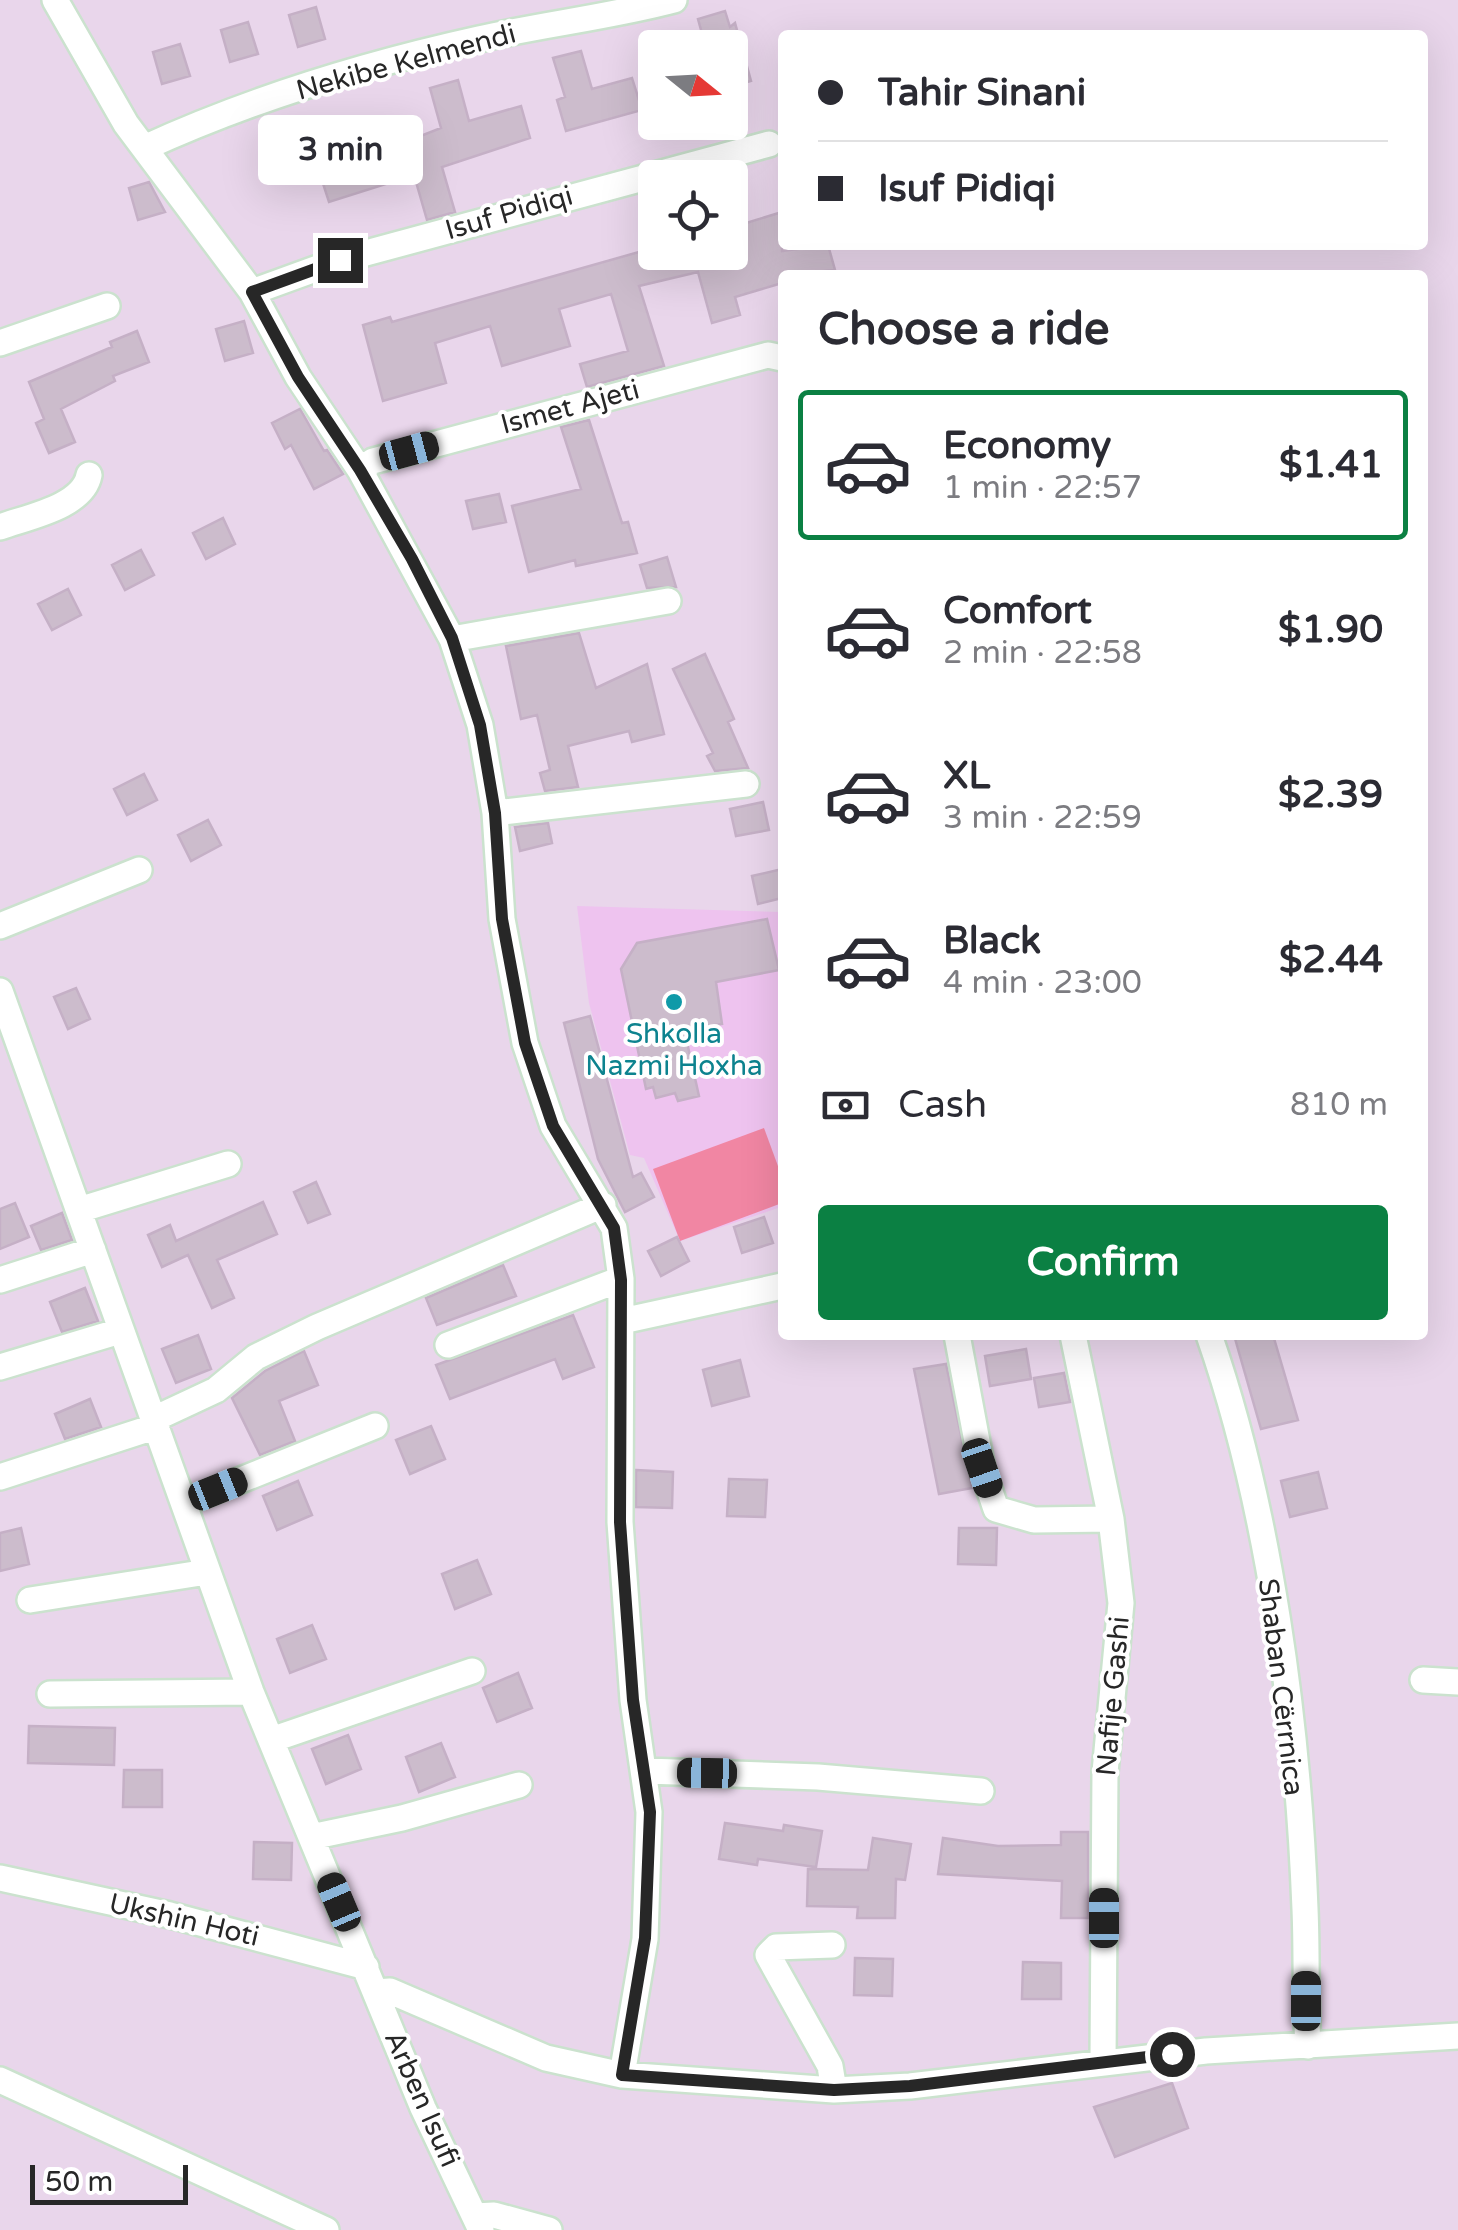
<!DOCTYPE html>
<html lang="en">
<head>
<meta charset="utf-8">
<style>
  :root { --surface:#fff; --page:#f7f7f7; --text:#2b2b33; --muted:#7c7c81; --line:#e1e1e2; --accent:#0b8043 }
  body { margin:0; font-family:"Varela Round",sans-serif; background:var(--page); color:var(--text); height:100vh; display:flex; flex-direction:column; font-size:38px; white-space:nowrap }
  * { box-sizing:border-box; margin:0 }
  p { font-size:32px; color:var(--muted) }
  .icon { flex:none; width:55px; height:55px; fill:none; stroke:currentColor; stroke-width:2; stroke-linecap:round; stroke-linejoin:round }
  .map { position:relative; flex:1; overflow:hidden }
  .panel { position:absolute; left:778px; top:270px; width:650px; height:1070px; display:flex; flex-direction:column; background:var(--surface); border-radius:10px; box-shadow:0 10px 40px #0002 }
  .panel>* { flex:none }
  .top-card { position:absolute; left:778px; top:30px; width:650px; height:220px; border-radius:10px; box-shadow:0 10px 40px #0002; display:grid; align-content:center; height:220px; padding:0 40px; background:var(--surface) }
  .needle { width:65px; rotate:108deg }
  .tools { position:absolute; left:638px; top:30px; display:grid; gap:20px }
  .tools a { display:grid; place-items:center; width:110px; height:110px; border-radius:10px; background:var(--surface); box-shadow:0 10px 40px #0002; font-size:50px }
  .scale { position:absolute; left:30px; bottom:25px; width:158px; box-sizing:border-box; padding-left:10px; border:5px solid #272727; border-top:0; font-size:28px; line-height:35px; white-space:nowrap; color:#272727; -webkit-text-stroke:8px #fff; paint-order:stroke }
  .end { position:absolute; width:45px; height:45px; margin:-22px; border:12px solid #272727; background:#fff; box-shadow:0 0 0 5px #fff }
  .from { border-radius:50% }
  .bubble { position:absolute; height:70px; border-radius:10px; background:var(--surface); box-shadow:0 10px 40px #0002; font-size:32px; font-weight:800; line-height:70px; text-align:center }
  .car { position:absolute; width:30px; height:60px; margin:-30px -15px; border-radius:12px; box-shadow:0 0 8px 2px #0007; background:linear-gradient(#222 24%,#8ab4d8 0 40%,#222 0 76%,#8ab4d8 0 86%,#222 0) }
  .top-card b { display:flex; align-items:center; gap:35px; height:95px; font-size:38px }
  .top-card b+b { border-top:2px solid var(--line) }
  .top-card i { width:25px; height:25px; background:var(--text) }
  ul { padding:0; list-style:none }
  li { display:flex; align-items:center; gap:30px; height:150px; margin:0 20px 15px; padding:0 20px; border:5px solid transparent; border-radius:10px }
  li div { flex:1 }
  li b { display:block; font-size:38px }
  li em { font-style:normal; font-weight:800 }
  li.current { border-color:var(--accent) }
  li>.icon { width:90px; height:90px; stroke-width:1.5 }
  h2 { padding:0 40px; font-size:45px; line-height:120px }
  .pay { display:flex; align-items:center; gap:25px; height:110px; padding:0 40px; font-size:38px }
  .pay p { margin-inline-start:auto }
  .button { display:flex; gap:20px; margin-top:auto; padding:20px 40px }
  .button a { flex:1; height:115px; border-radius:10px; background:var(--accent); color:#fff; font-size:40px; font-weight:800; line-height:115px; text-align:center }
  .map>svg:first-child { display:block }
  .education { fill:#eec3ef }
  .pitch { fill:#f186a3 }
  .building { fill:#ccbccc; stroke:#c5b0c6; stroke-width:2.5 }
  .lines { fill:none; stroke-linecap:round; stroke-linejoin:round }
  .minor-casing { stroke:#cbe2ce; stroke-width:30 }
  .minor { stroke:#fff; stroke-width:25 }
  .route { stroke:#272727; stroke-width:12 }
  .culture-dot { fill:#0f9aa8; stroke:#fff; stroke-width:4 }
  .labels { text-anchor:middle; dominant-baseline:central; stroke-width:8; stroke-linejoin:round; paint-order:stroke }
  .street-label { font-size:28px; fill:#272727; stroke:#fff }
  .culture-label { font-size:28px; fill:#0d838f; stroke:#fff }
</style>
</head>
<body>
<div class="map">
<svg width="1458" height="2230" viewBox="0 0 1458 2230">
  <rect width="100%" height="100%" fill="#e9d6eb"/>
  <path class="education" d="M577 906 781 912 782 1220 778 1208 680 1241 644 1158 630 1155 589 1003Z"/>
  <path class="pitch" d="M764 1128 782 1177V1203L680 1241 653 1169Z"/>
  <path class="building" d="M316 7 325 39 298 47 289 15Z
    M725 11 730 27 735 23 751 81 730 87V48H706L698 19Z
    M248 22 258 54 230 62 221 30Z
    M180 44 190 76 162 84 153 52Z
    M581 51 592 89 632 78 642 110 566 131 557 100 565 97 553 58Z
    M458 80 469 121 521 106 530 138 442 167 455 212 427 220 414 175 329 202 306 131 333 123 344 160 403 143 441 128 430 88Z
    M149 182 165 212 138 220 129 188Z
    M782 212V251L828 245 835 270 782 275V283L735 297 740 315 712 323 698 272 639 286 664 366 587 387 580 364 628 351 611 294 559 309 570 346 502 366 490 326 435 343 446 383 383 401 363 325 390 317 392 322 653 248 655 252H730V228Z
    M244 321 253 353 225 361 216 329Z
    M137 331 149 362 113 376 115 381 61 409 75 442 49 453 36 423 44 419 29 382 112 347 110 342Z
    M300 409 324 451 327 450 343 474 314 489 291 445 285 449 272 423Z
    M589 420 622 523 628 522 637 553 576 566 575 560 529 572 512 506 581 489 561 427Z
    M499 494 506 522 473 529 466 501Z
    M223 518 235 544 206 559 193 533Z
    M141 550 154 575 125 590 112 565Z
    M667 557 676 587 647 588 640 565Z
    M68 589 81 615 52 630 38 604Z
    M579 633 596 688 647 664 664 734 632 742 629 731 568 746 578 787 545 791 540 773 550 770 537 715 521 719 506 646Z
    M705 654 734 719 728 722 748 768 715 771 707 756 713 753 673 669Z
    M144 774 157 800 127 815 114 789Z
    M763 802 769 830 736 836 730 809Z
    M208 820 221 845 191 861 178 835Z
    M548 823 552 843 520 851 515 827Z
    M782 869V898L758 904 752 876Z
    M767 919 779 970 716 982 722 1024 684 1029 699 1096 678 1101 675 1093 656 1098 653 1087 646 1089 621 969 637 943Z
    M76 988 90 1019 68 1029 54 997Z
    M590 1016 633 1177 641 1173 654 1197 625 1212 598 1159 564 1023Z
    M316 1182 330 1214 308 1223 294 1192Z
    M263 1202 277 1234 217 1260 234 1298 212 1308 188 1255 162 1267 148 1235 170 1225 176 1241Z
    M15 1203 29 1237 0 1249V1209Z
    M62 1213 72 1240 41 1250 31 1226Z
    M764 1217 773 1243 742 1253 734 1227Z
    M677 1237 689 1261 661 1276 648 1251Z
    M503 1265 516 1296 437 1325 426 1298Z
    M85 1288 98 1321 62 1332 50 1302Z
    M573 1315 594 1367 563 1379 555 1359 450 1399 436 1365Z
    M198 1335 211 1369 176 1383 162 1349Z
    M1234 1335H1273L1298 1420 1261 1429Z
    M1026 1349 1031 1379 990 1386 985 1356Z
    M304 1351 318 1385 279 1401 295 1441 260 1455 232 1398 265 1371Z
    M740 1360 749 1396 712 1406 703 1370Z
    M946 1364 972 1488 939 1494 914 1369Z
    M1064 1373 1070 1402 1039 1407 1034 1378Z
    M90 1399 101 1427 65 1439 55 1414Z
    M431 1426 445 1459 410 1474 396 1440Z
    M636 1470 673 1472 672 1508 636 1507Z
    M1318 1472 1327 1508 1290 1517 1281 1481Z
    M729 1479 767 1480 765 1517 727 1516Z
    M298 1481 312 1515 277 1530 263 1496Z
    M21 1528 29 1564 0 1571V1533Z
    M959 1528H997L996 1565 958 1564Z
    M477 1560 491 1594 455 1609 442 1574Z
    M312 1625 326 1659 290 1673 277 1639Z
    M518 1673 532 1708 497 1722 483 1688Z
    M29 1726 115 1728 114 1765 28 1763Z
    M348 1735 361 1769 326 1784 312 1749Z
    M441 1743 455 1777 419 1792 406 1757Z
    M124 1770H162V1807H123Z
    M725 1823 783 1831 784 1825 822 1831 816 1867 758 1859 757 1865 719 1859Z
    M1061 1832H1088V1918H1061L1062 1881 938 1874 943 1838 998 1846 1061 1845Z
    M873 1838 911 1844 905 1880 896 1879 895 1918H857L858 1907 807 1906 808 1869 868 1870Z
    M254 1842 292 1843 291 1880 253 1879Z
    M855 1958 893 1959 892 1996 854 1995Z
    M1023 1962 1061 1963V1999H1022Z
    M1172 2083 1188 2128 1115 2157 1094 2107Z"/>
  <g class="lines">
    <defs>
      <path id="minor" d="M55 0 126 124 252 292 298 377 360 470 452 639 480 725 495 813 502 919 525 1043 553 1126 614 1228 621 1279 620 1522 633 1700 649 1812 645 1939 622 2075
        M144 148C249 100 366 64 479 39 544 24 610 17 674 0
        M252 292 340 260 769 144
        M0 343 107 306
        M360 470 373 461 768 355 782 358
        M0 527C27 517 83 507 89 475
        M452 639 668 601
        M495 813 746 784
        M0 926 139 870
        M0 991 251 1692 423 2108 481 2230
        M79 1210 228 1164
        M0 1280 93 1250
        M622 1321 782 1286
        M957 1335 982 1468 996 1509 1034 1520 1111 1519
        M1073 1335 1111 1519 1121 1603 1105 1772 1103 2061
        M1209 1335C1270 1510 1298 1724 1305 1909 1307 1955 1305 2000 1308 2046
        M448 1345 621 1279
        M0 1367 120 1331
        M154 1419 216 1390 256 1357 317 1327 603 1205
        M0 1477 157 1426
        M186 1502 375 1426
        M30 1600 207 1572
        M1423 1680 1458 1682
        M50 1694 251 1692
        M271 1740 472 1671
        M646 1771 818 1777 981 1791
        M311 1837 402 1818 519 1785
        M0 1878 170 1915 366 1967
        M832 1945 776 1947 768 1955 830 2066 834 2090
        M376 1992 390 1991 546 2058 622 2075 834 2090 910 2086 1206 2051 1458 2036
        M0 2080 326 2230
        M475 2216 494 2215 549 2230"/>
    </defs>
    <use href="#minor" class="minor-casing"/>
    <use href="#minor" class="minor"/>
  </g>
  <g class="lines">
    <path class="route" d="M340 260 252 292 298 377 360 470 412 559 452 638 480 725 495 813 502 919 525 1043 553 1126 614 1228 621 1280 620 1522 633 1700 650 1812 645 1938 622 2075 834 2090 910 2086 1172 2054"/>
  </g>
  <circle class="culture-dot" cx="674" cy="1002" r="10"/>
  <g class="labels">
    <g class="street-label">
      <text transform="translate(406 62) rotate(-15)">Nekibe Kelmendi</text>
      <text transform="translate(509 213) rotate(-16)">Isuf Pidiqi</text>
      <text transform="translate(570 407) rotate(-15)">Ismet Ajeti</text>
      <text transform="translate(1281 1687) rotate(83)">Shaban Cërrnica</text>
      <text transform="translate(1113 1696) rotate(-85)">Nafije Gashi</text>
      <text transform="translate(184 1920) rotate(13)">Ukshin Hoti</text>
      <text transform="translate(422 2099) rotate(66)">Arben Isufi</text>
    </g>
    <g class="culture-label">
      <text x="674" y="1034">Shkolla<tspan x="674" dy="32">Nazmi Hoxha</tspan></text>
    </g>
  </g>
</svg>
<div class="tools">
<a><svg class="needle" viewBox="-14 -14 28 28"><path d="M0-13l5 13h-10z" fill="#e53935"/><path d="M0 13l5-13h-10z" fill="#7c7c81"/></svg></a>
<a><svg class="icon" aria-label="locate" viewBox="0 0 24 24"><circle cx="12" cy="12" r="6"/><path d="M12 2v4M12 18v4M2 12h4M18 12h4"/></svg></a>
</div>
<div class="scale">50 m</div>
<i class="end from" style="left:1172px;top:2054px"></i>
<i class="end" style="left:340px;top:260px"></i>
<div class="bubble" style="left:258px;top:115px;width:165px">3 min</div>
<i class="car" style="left:409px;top:451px;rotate:75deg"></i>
<i class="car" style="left:982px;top:1468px;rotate:161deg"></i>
<i class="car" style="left:218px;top:1489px;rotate:68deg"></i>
<i class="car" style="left:707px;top:1773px;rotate:271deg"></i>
<i class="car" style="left:339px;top:1902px;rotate:337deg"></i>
<i class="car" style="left:1104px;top:1918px;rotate:0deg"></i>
<i class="car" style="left:1306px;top:2001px;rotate:0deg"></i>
<div class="top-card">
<b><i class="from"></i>Tahir Sinani</b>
<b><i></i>Isuf Pidiqi</b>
</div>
<section class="panel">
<h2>Choose a ride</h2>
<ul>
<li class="current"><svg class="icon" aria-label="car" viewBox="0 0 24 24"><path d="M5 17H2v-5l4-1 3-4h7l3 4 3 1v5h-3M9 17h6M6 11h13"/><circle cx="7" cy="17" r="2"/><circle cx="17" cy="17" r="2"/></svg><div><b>Economy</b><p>1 min · 22:57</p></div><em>$1.41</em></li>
<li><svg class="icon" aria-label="car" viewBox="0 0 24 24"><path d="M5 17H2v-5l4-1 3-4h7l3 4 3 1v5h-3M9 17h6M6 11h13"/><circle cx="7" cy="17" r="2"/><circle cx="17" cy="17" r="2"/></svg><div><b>Comfort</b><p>2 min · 22:58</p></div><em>$1.90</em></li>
<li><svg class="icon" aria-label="car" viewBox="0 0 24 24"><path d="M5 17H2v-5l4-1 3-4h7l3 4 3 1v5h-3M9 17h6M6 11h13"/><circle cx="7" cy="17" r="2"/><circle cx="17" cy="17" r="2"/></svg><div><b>XL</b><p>3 min · 22:59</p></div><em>$2.39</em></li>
<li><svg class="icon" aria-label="car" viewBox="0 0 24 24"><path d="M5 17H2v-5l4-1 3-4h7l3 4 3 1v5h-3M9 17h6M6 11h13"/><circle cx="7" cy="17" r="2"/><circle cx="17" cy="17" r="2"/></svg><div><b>Black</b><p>4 min · 23:00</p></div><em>$2.44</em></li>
</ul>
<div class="pay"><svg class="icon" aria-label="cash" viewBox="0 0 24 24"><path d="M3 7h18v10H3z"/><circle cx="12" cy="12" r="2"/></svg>Cash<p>810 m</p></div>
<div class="button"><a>Confirm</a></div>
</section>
</div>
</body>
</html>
